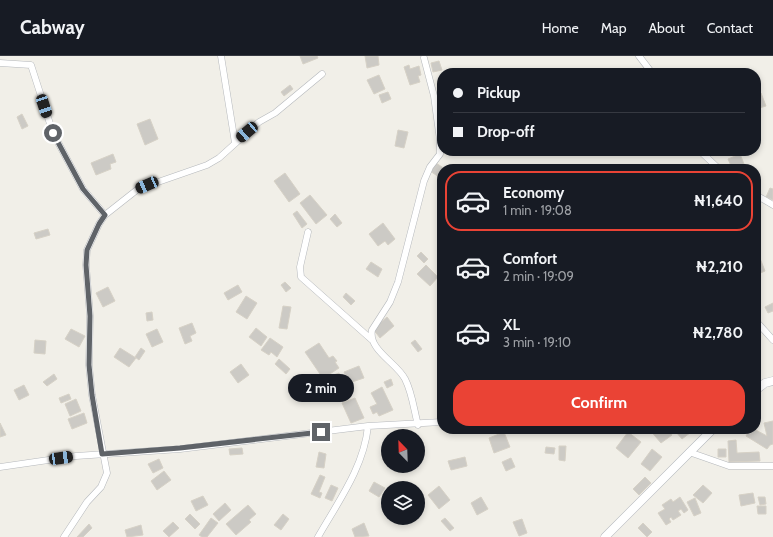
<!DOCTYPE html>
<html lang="en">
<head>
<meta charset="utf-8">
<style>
  :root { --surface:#171b24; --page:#242831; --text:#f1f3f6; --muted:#9ea1a6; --line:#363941; --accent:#ea4335 }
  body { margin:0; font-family:Cabin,sans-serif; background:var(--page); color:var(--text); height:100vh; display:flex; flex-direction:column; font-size:15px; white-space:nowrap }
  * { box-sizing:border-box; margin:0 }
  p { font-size:13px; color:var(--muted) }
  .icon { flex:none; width:22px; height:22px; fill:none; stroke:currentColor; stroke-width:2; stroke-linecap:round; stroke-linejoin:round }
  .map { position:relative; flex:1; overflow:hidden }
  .details { position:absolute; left:437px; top:108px; width:324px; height:270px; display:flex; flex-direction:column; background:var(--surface); border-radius:16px; box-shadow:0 2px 6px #0003 }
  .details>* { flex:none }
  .guide { position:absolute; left:437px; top:12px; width:324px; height:88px; border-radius:16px; box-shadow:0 2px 6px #0003; display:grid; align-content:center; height:88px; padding:0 16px; background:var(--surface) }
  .needle { width:26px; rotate:337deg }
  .controls { position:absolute; left:381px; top:373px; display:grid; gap:8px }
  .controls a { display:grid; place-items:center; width:44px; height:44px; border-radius:50%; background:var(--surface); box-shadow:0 2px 6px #0003; font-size:20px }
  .end { position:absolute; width:18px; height:18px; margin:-9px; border:5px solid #5f6368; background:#fff; box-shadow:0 0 0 2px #fff }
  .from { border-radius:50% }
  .bubble { position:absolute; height:28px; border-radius:14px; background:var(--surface); box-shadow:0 2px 6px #0003; font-size:13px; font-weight:800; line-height:28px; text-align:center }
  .car { position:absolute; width:12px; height:24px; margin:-12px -6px; border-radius:5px; box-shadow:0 0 3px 1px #0007; background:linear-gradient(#222 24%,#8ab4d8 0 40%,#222 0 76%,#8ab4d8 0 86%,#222 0) }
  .guide b { display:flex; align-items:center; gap:14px; height:38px; font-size:15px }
  .guide b+b { border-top:1px solid var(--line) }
  .guide i { width:10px; height:10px; background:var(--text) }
  ul { padding:7px 0 0; list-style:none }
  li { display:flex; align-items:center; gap:12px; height:60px; margin:0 8px 6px; padding:0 8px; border:2px solid transparent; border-radius:16px }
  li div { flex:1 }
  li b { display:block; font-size:15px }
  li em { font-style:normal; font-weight:800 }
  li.active { border-color:var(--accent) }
  li>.icon { width:36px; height:36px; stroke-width:1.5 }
  .primary-button { display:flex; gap:8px; margin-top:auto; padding:8px 16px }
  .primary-button a { flex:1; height:46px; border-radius:16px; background:var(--accent); color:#fff; font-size:16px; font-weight:800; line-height:46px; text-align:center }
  header { display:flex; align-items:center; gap:24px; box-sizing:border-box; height:56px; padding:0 20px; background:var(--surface); border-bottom:1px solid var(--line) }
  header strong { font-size:19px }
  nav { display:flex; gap:22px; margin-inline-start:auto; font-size:14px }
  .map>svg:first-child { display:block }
  .building { fill:#cccac5; stroke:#d6d1c6 }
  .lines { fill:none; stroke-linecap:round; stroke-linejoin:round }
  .street-casing { stroke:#b5b8bc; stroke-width:7 }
  .secondary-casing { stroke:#b6babf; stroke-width:9 }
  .street { stroke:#fff; stroke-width:6 }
  .secondary { stroke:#fff; stroke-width:8 }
  .route { stroke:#5f6368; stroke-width:5 }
</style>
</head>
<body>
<header>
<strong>Cabway</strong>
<nav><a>Home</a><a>Map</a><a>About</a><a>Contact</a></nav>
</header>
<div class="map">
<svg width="773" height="481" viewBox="0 0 773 481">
  <rect width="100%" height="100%" fill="#f1efe8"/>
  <path class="building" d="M300 0H317L318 2 303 8Z
    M365 0H378L379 9 367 12Z
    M439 5 442 14 433 16 431 7Z
    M409 9 410 13 419 10 421 19 418 20 420 26 410 29 404 11Z
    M379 19 385 33 374 38 367 24Z
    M290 29 293 33 284 40 281 36Z
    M388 36 391 43 382 47 379 39Z
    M761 37 766 50 756 53V39Z
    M22 58 28 70 22 73 17 61Z
    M150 63 158 83 145 89 137 68Z
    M398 74 408 76 404 92 395 90Z
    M113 98 116 106 110 108 111 113 96 119 91 107Z
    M740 98 744 108 732 112 728 103Z
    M436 107 445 113H442L439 121 430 115Z
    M285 117 300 138 289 146 274 125Z
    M770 132 773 133V144L766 141Z
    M310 139 327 159 316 168 300 147Z
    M297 155 307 168 302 172 293 158Z
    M335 158 342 167 337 171 330 163Z
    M383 167 395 183 388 189 385 185 378 190 369 178Z
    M48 173 50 179 36 183 34 177Z
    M756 192 765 215 756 219Z
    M421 196 428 203 424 207 417 200Z
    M371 206 382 213 378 221 366 213Z
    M426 209 438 221 430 230 417 218Z
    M285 226 291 232 286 236 281 229Z
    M238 229 242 236 228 244 224 237Z
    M108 231 115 245 103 251 96 237Z
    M346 237 355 245 351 249 343 241Z
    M246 240 257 247 247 263 236 256Z
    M773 247V255L768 257 765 251Z
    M283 250 291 251 287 273 279 272Z
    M152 256 153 264 147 265 146 257Z
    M387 261 394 270 380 282 373 273Z
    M192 267 196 277 190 280 192 285 185 288 179 272Z
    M256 272 267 281 261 290 249 281Z
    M71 273 85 280 79 291 65 283Z
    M157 273 163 286 152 291 146 278Z
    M270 282 283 291 277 301 271 296 269 299 261 294Z
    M35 284 46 285 45 298 34 297Z
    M415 284 422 293 418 296 411 287Z
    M319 287 329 302 333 300 337 305 335 306 339 312 316 327 313 322 320 318 305 296Z
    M120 292 136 302 129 311 114 301Z
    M141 292 145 295 139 304 135 301Z
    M279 303 290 313 286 318 275 308Z
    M241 308 249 319 238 327 230 316Z
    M359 310 364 322 349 327 344 316Z
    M339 317 342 324 334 327 331 320Z
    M54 318 57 323 47 330 43 326Z
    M391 323 393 329 387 332 384 326Z
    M24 329 29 339 19 344 14 334Z
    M301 330 311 337 305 345 295 337Z
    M382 331 393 354 379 360 377 356 373 358 370 351 377 348 371 337Z
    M69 338 71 343 61 347 59 342Z
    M355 342 364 362 351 367 342 347Z
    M76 343 81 355 70 360 65 348Z
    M84 357 87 367 72 373 68 363Z
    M773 365V388L770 389 767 393 746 380 750 373H754L767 380 764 367Z
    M0 367 6 379 0 381Z
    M649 373H667L672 379 661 387Z
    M679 373H695L682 383 676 376Z
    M504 376 510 391 494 397 489 382Z
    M628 376 641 386 628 402 616 392Z
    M736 384 737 397 759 396 760 405 729 406 728 385Z
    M559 390H566L565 405 559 404Z
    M546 391 555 392 554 398 545 397Z
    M242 392 243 398 230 399 229 393Z
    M652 393 662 401 650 415 641 408Z
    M718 393H726V401H718Z
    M319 396 326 398 324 412 316 411Z
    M465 401 467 410 451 414 448 405Z
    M511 402 515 411 506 415 502 406Z
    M159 403 163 412 153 417 148 408Z
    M164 415 171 424 157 434 151 425Z
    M320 419 325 421 319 436 322 437 320 442 311 438Z
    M645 421 651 427 639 439 633 433Z
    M374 426 385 432 379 441 369 435Z
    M331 429 338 432 332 445 325 442Z
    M703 429 712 437 703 447 693 439Z
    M439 430 450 444 439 453 428 439Z
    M753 437 755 447 741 450 739 439Z
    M203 440 208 449 196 455 191 445Z
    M481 441 488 453 477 459 471 447Z
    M680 441 688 454 684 457 681 453 678 455 681 459 673 464 671 461 669 463 671 466 666 469 658 457 665 453 662 449 671 443 673 446Z
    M758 441H765L766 448 760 449Z
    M695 442 701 457 694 460 687 446Z
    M225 447 231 454 219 465 213 458Z
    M248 449 256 458 249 464 251 466 236 479 226 468Z
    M757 450H766V458H758Z
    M190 458 200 468 195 473 185 463Z
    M283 458 289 463 281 474 274 469Z
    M211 462 218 467 207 481H202L199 479Z
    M445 462 454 472 450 475 441 465Z
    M522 463 527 477 519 480 513 466Z
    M173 466 179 472 169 481 163 475Z
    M364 467 369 480 355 481 352 473Z
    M643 467 652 476 647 481 638 472Z
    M89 468 92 472 83 481H77Z
    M141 469 143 479 127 481 125 474Z"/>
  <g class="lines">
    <defs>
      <path id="street" d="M221 0 235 87
        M639 0 652 17
        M0 7 31 9 53 77 83 133 105 159
        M700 95 719 113
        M756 139 773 149
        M308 176 300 211 301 221 372 284
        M756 265 773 284
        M418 369C414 354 412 336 405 323 397 307 368 294 372 274L390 246 398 226 424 125 430 111 440 98V84L434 40 424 2
        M689 396 729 410H773
        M0 411 76 400 180 393 368 370 442 366
        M64 481 87 446 101 431 107 417 92 339 89 309 90 260 86 209 87 194 99 168 105 159 138 133 207 109 219 102 259 66 275 57 322 18
        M318 481C338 446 364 411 368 370"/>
      <path id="secondary" d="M756 334 765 327 773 325
        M605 481 713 373"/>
    </defs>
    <use href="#street" class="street-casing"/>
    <use href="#secondary" class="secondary-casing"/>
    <use href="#street" class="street"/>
    <use href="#secondary" class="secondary"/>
  </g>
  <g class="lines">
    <path class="route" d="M53 77 83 133 105 159 99 168 87 194 86 209 90 260 89 309 92 339 102 398 180 392 321 376"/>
  </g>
</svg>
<div class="controls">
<a><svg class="needle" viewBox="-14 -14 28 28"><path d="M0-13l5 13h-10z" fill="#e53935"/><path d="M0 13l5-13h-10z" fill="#9ea1a6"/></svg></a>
<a><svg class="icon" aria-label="layers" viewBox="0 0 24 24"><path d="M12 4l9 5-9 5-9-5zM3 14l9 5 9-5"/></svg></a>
</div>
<i class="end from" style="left:53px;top:77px"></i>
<i class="end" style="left:321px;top:376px"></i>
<div class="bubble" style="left:288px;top:318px;width:66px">2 min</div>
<i class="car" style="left:44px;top:50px;rotate:162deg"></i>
<i class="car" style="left:247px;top:76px;rotate:229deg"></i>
<i class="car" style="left:147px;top:129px;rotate:247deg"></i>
<i class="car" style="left:61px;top:402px;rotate:82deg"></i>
<div class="guide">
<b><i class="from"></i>Pickup</b>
<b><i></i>Drop-off</b>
</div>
<section class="details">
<ul>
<li class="active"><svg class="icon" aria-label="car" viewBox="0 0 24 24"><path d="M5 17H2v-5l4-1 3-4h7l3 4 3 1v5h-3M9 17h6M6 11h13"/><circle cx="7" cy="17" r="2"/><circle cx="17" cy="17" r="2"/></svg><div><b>Economy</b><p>1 min · 19:08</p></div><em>₦1,640</em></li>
<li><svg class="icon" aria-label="car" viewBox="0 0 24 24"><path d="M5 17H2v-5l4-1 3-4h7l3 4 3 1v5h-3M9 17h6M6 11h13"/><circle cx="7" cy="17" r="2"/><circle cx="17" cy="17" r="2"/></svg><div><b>Comfort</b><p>2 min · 19:09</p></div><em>₦2,210</em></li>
<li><svg class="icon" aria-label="car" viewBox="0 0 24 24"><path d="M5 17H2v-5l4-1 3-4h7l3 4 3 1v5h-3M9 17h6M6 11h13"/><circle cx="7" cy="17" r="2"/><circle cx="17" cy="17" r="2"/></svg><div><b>XL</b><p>3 min · 19:10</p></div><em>₦2,780</em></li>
</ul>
<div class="primary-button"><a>Confirm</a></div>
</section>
</div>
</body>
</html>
